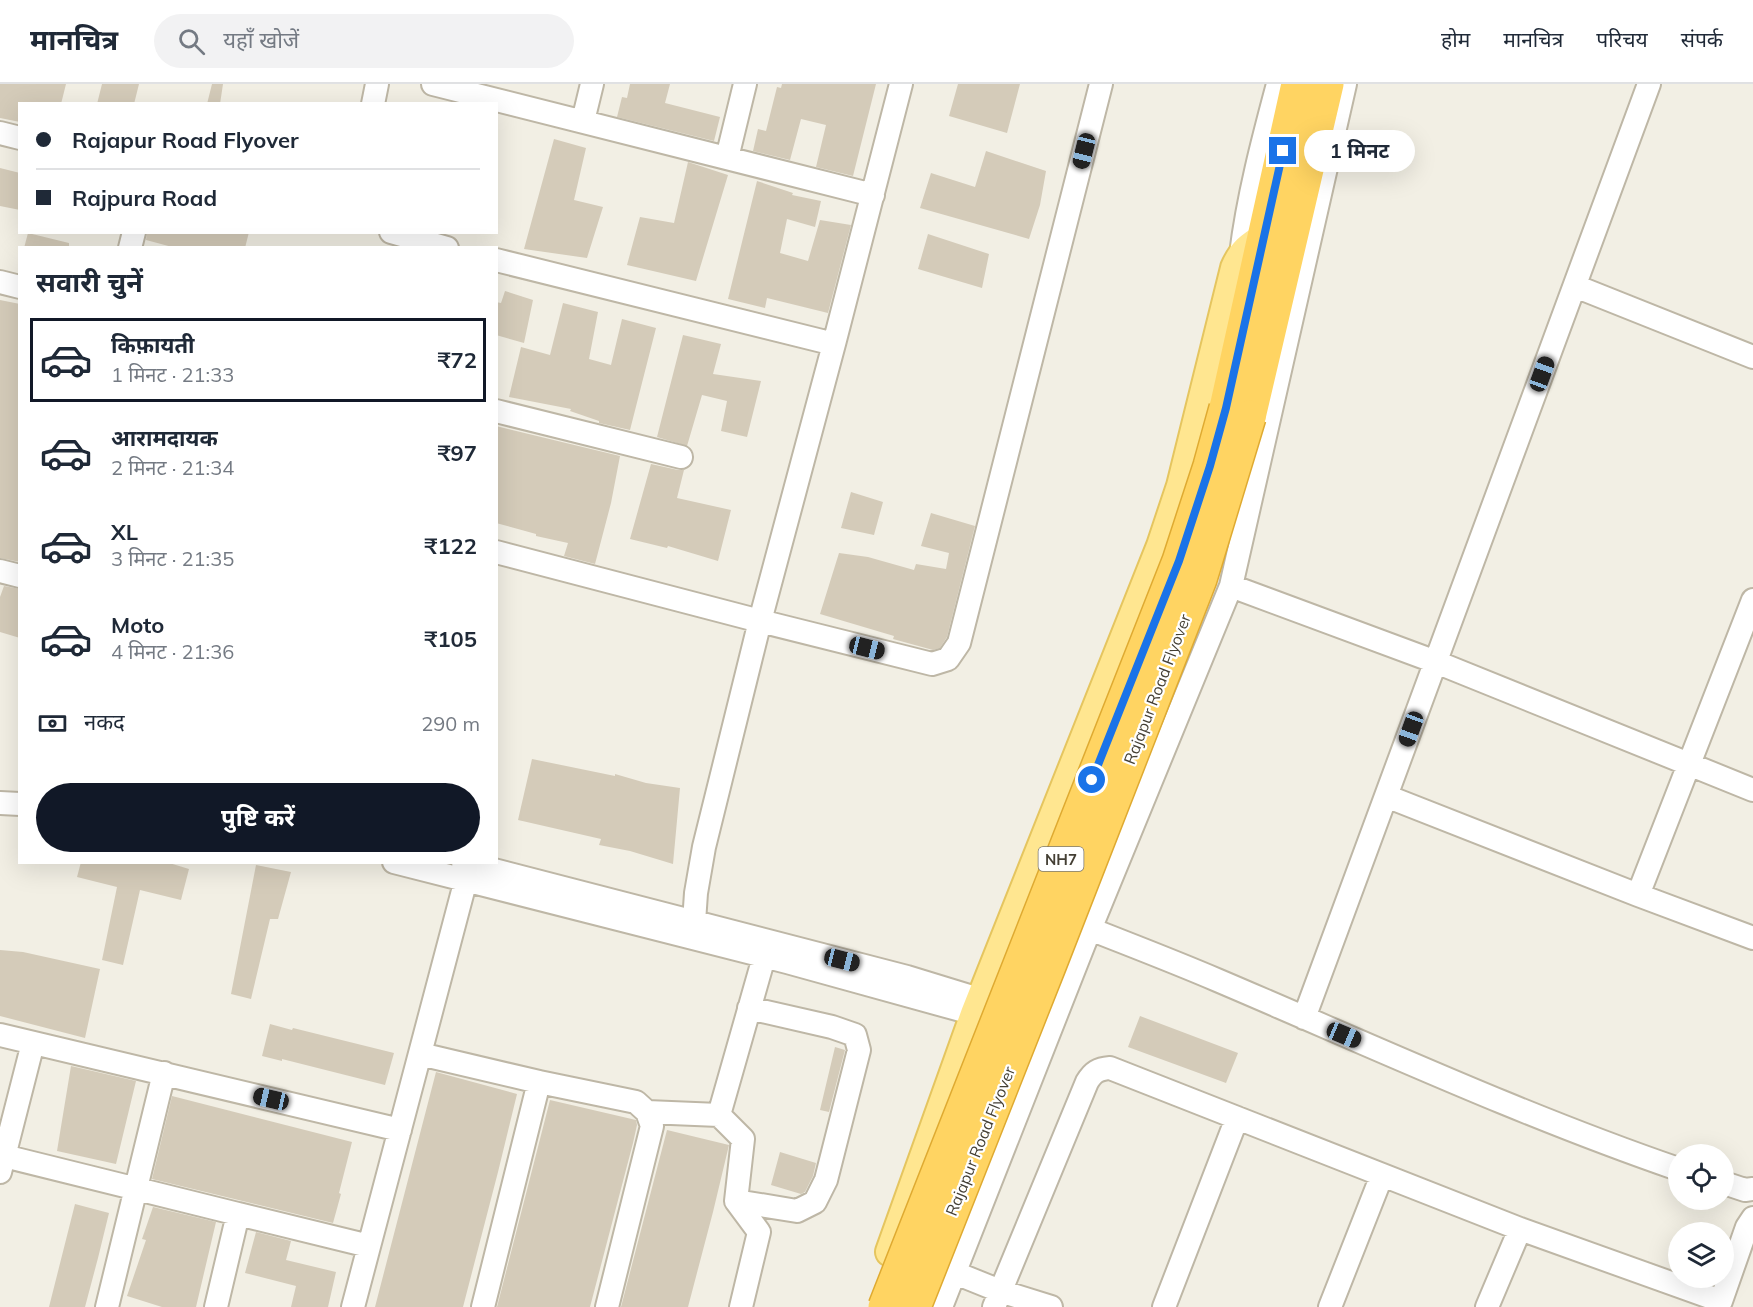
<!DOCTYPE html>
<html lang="hi">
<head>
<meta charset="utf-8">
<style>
  :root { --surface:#fff; --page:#f2f2f3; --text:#1f2937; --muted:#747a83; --line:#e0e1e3; --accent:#111827 }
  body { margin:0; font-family:Mulish,"Noto Sans Devanagari",sans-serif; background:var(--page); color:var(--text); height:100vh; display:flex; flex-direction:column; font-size:22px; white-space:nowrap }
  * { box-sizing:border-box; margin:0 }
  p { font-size:20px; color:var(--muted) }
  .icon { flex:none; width:33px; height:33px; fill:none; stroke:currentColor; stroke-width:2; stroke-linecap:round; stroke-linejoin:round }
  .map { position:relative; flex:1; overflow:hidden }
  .sheet { position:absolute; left:18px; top:162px; width:480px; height:618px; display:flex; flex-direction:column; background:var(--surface); border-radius:0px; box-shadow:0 6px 24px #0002 }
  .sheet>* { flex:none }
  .hud { position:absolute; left:18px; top:18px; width:480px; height:132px; border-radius:0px; box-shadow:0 6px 24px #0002; display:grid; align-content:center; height:132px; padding:0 18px; background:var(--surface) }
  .fabs { position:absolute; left:1668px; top:1060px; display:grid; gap:12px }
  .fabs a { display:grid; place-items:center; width:66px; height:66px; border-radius:50%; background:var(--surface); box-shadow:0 6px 24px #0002; font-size:30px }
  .end { position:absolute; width:27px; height:27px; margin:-14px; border:8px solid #1a73e8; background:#fff; box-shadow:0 0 0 3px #fff }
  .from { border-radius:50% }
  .bubble { position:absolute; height:42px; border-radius:21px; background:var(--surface); box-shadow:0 6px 24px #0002; font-size:20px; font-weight:700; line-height:42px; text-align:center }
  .car { position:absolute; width:18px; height:36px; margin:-18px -9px; border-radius:8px; box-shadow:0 0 4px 2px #0007; background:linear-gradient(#222 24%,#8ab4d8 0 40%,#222 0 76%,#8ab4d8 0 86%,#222 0) }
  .hud b { display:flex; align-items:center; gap:21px; height:57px; font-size:22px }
  .hud b+b { border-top:2px solid var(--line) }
  .hud i { width:15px; height:15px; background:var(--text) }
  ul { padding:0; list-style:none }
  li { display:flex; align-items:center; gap:18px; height:84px; margin:0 12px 9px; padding:0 6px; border:3px solid transparent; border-radius:0px }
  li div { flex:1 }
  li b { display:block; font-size:22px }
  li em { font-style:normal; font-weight:700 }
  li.active { border-color:var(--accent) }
  li>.icon { width:54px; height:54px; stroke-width:1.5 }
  h2 { padding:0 18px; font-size:27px; line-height:72px }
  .pay { display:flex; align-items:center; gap:15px; height:66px; padding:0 18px; font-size:22px }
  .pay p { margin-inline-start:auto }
  .button { display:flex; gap:12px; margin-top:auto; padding:12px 18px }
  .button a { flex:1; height:69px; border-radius:36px; background:var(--accent); color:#fff; font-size:24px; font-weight:700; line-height:69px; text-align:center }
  header { display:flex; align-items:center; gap:36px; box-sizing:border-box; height:84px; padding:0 30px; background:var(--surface); border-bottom:2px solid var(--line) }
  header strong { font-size:28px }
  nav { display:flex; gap:33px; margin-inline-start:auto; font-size:21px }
  .search { width:420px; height:54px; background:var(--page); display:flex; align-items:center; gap:15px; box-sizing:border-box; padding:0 21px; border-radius:33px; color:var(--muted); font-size:22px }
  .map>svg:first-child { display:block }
  .building { fill:#d4cbb9 }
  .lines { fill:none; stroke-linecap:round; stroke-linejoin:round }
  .minor-casing { stroke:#beb7a6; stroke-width:26 }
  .major-casing { stroke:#e5c55f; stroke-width:32 }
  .highway-casing { stroke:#dfaa31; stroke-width:36 }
  .minor { stroke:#fff; stroke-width:22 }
  .major { stroke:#ffe690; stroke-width:28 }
  .highway { stroke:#ffd462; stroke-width:33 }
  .highway-bridge-casing { stroke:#dfaa31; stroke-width:36; stroke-linecap:butt }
  .highway-bridge { stroke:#ffd462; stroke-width:33 }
  .route { stroke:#1a73e8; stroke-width:8 }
  .labels { text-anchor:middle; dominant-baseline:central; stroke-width:4.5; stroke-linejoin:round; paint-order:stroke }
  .shield { fill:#fff; stroke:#7c7971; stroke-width:1.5 }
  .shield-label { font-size:15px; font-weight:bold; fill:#443f34 }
  .street-label { font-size:16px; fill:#443f34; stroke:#fff }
</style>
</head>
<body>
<header>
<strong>मानचित्र</strong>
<div class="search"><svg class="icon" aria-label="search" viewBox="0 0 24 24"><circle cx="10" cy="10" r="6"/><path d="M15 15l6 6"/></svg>यहाँ खोजें</div>
<nav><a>होम</a><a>मानचित्र</a><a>परिचय</a><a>संपर्क</a></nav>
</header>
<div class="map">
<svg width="1753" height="1223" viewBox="0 0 1753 1223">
  <rect width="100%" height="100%" fill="#f2efe4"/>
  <path class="building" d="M0 0H66L61 20H20V38L0 34Z
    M102 0H139L134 20H97Z
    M212 0H223L220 20H207Z
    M630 0H670L665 19 720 33 714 57 617 33 622 13 627 14Z
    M782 0H876L853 92 816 83 826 41 801 35 790 76 753 67 758 45 766 47 777 3 781 4Z
    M958 0H1020L1007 49 949 32Z
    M554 55 586 64 574 116 603 123 587 174 524 165Z
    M986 67 1046 87 1040 121 1029 155 920 124 931 89 975 103Z
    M688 78 728 91 696 197 627 181 640 133 674 139Z
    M0 84 20 89V126L0 122Z
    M757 97 793 109 792 111 821 117 815 143 787 135 780 169 808 177 820 136 851 141 828 229 767 214 765 224 728 215Z
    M147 148H249L245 164H176L146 156Z
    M28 149 69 159V164H24Z
    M928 150 989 170 982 204 918 185Z
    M505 207 533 216 524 259 496 251V218L501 219Z
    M0 216 20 220V478L0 474Z
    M563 219 598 228 589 275 611 281 622 235 656 244 630 346 599 339V337L570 327 571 325 509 313 521 263 550 271Z
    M683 251 721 260 713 290 761 297 747 353 721 347 727 317 702 311 687 362 657 353Z
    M496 342 620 372 611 419 595 480 564 472 568 459 536 452V450L496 439Z
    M651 380 678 386H684L677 414 731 426 718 477 668 462 667 464 630 455Z
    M851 408 883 418 874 451 841 444Z
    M931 429 975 442 947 553 940 564 933 566 893 555 894 552 820 530 839 469 868 473 914 486 916 480 946 485 949 469 921 462Z
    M4 502 20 505V554L0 548V513Z
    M532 675 615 692V690L646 699 680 704 673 780 630 767 599 761 601 755 518 736Z
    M81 778H166L189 785 181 816 140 806 123 881 102 876 117 803 77 793Z
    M256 781 291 788 278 835H270L251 915 231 910Z
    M0 866 23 868 100 885 85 954 0 932Z
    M1140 932 1238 969 1226 999 1128 963Z
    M270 940 292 946 293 944 394 969 385 1001 282 975V977L262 972Z
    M835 963 845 966 829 1028 820 1026Z
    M71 982 136 997 116 1080 57 1067Z
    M436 988 517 1010 498 1088 463 1223H375Z
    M172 1012 352 1058 339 1109 341 1110 333 1139 152 1095Z
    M550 1016 636 1036 637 1041 633 1059 590 1223H497Z
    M667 1046 729 1061 713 1128 688 1223H621Z
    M780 1068 816 1079 813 1092 805 1108 801 1110 771 1101Z
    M75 1120 109 1129 98 1174 85 1223H49Z
    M153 1123 216 1138 196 1223H162L127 1212 146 1156 142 1155Z
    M256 1148 291 1157 286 1176 336 1188 328 1223H291L296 1202 245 1189Z"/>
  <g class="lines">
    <defs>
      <path id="minor" d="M433 0 873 111
        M373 20 377 0
        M583 37 592 0
        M0 49 20 54
        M727 74 745 0
        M391 148 447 164
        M130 164 134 148
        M1241 170C1248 113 1263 56 1278 0
        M496 176 834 260 760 537 496 468
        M0 198 20 203
        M1575 202 1753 273
        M834 260 901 0
        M496 327 681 373
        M0 487 20 492
        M1231 502 1436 578 1753 706
        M1386 712 1638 811 1753 854
        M0 719 20 720
        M394 778 787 878 975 930 990 936
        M463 778 907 893 995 920
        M1638 811 1753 516
        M694 838 696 809 704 763 760 537 932 580 948 575 959 559 1101 0
        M1090 845C1133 862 1175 878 1217 896 1370 961 1521 1031 1678 1085
        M1304 934 1649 0
        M0 951 400 1046
        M420 970 539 998 483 1223
        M539 998 636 1018 647 1028 652 1042 607 1223
        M647 1028 719 1031
        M0 1071 238 1130 216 1223
        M0 1088 33 959
        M1724 1099 1745 1106 1753 1105
        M736 1117 797 1127 815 1118 826 1096 859 966 855 951 832 943 749 924
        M238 1130 369 1162
        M943 1184 1000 1207 1051 1223
        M107 1223 164 989
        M353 1223 469 784
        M741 1223 759 1148 736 1117 743 1055 719 1031 764 873
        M941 1223 1084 860 1231 502 1345 0
        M994 1223 1087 998C1093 988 1098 985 1110 984L1520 1145 1721 1217
        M1164 1223 1237 1034
        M1330 1223 1382 1091
        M1487 1223 1520 1145
        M1715 1223 1721 1217 1747 1143 1753 1134"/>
      <path id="major" d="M890 1168 975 930 1161 462 1181 402 1235 184C1242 168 1250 161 1265 153"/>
      <path id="highway" d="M1226 324 1298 0
        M1249 333 1327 0"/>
    </defs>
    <use href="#minor" class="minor-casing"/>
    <use href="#major" class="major-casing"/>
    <use href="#highway" class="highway-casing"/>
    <use href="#minor" class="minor"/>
    <use href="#major" class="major"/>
    <use href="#highway" class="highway"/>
    <defs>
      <path id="highway-bridge" d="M885 1223 1179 477 1210 382 1226 324
        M914 1223 1049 882 1200 495 1249 333"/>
    </defs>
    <use href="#highway-bridge" class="highway-bridge-casing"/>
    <use href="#highway-bridge" class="highway-bridge"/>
  </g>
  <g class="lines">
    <path class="route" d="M1092 696 1179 477 1210 382 1226 324 1283 67"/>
  </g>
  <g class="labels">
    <rect class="shield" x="1038.5" y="763" width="45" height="24" rx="4.5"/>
    <g class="shield-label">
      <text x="1061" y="775">NH7</text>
    </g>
    <g class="street-label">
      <text transform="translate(1157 605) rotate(-69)">Rajapur Road Flyover</text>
      <text transform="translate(980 1057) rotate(-68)">Rajapur Road Flyover</text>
    </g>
  </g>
</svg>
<div class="fabs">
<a><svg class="icon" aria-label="locate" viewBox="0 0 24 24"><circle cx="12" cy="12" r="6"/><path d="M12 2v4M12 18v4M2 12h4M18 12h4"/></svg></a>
<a><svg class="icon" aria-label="layers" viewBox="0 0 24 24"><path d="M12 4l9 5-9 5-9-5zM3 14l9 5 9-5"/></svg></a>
</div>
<i class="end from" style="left:1092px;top:696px"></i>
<i class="end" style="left:1283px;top:67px"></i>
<div class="bubble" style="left:1304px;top:46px;width:111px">1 मिनट</div>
<i class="car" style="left:1084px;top:67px;rotate:194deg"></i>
<i class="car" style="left:1542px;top:290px;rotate:20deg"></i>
<i class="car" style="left:867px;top:564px;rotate:104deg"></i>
<i class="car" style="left:1411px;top:645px;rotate:200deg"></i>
<i class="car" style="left:842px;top:876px;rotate:104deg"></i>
<i class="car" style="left:1344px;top:951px;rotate:113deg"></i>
<i class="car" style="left:271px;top:1015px;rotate:283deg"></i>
<div class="hud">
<b><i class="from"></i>Rajapur Road Flyover</b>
<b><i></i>Rajpura Road</b>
</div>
<section class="sheet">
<h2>सवारी चुनें</h2>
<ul>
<li class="active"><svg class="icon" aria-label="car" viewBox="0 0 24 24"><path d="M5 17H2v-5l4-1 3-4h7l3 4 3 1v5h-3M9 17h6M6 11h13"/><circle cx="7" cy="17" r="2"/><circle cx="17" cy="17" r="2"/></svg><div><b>किफ़ायती</b><p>1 मिनट · 21:33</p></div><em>₹72</em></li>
<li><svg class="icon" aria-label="car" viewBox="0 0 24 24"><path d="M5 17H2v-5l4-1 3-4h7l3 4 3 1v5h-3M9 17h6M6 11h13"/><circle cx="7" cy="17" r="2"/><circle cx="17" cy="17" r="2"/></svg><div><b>आरामदायक</b><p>2 मिनट · 21:34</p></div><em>₹97</em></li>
<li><svg class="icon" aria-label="car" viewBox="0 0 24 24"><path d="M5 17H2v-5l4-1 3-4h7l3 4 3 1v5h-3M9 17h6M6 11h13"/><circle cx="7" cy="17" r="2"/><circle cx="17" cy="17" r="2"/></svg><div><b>XL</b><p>3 मिनट · 21:35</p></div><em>₹122</em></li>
<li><svg class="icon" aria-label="car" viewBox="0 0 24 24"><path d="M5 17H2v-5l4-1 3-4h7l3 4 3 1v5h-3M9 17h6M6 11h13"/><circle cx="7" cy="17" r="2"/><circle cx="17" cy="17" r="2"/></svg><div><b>Moto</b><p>4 मिनट · 21:36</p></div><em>₹105</em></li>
</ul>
<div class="pay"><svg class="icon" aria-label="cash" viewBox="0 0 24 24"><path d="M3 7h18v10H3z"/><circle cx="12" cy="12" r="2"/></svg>नकद<p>290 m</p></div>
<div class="button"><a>पुष्टि करें</a></div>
</section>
</div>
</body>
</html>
